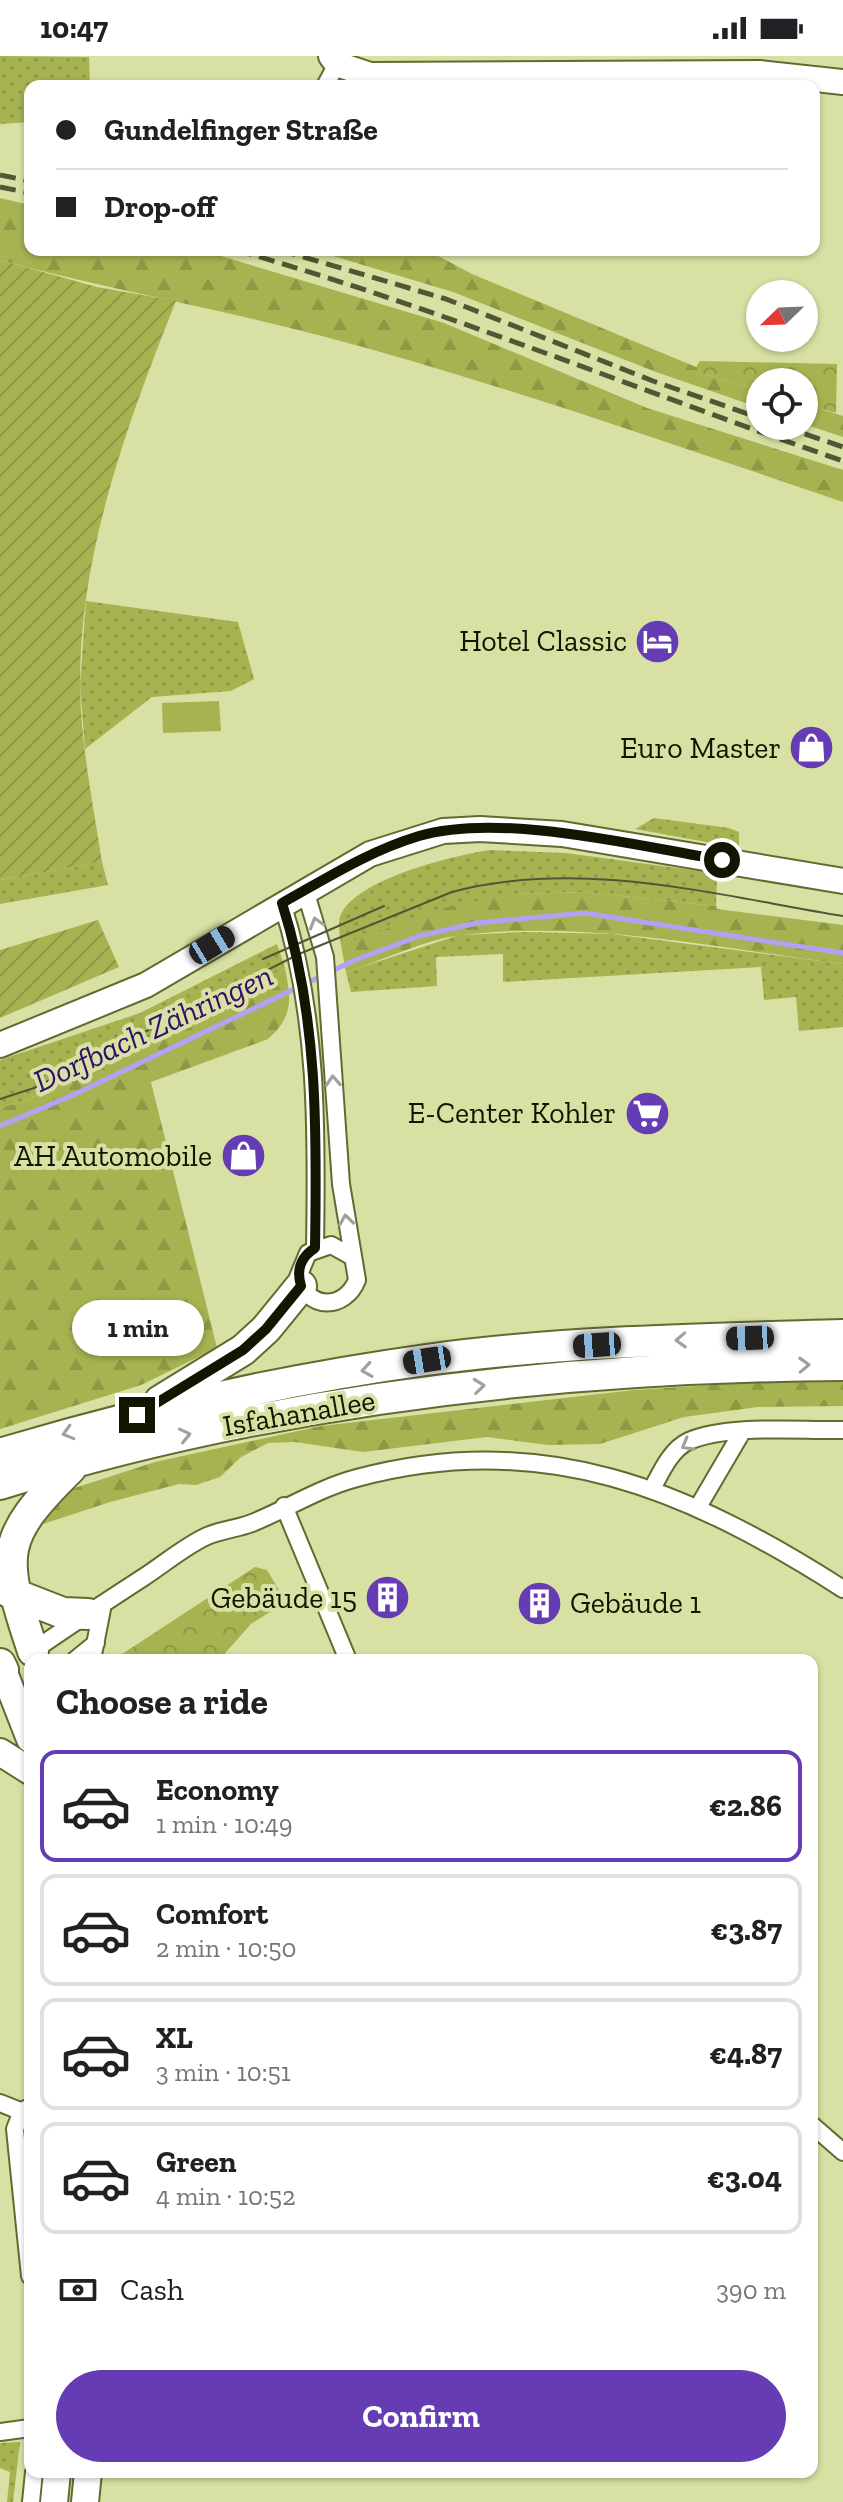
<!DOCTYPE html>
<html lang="en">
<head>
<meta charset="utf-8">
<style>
  :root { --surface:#fff; --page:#f6f6f6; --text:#202124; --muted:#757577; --line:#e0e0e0; --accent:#663cb4 }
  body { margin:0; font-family:"Zilla Slab",serif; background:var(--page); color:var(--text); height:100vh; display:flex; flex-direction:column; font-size:30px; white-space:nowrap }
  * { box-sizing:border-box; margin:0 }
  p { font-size:26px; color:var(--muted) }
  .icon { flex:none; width:44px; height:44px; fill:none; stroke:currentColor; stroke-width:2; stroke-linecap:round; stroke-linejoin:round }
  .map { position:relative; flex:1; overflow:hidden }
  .details { position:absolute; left:24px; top:1598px; width:794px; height:824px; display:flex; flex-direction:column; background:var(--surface); border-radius:16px; box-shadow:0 2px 6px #0004 }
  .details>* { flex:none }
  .guide { position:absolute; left:24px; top:24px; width:796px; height:176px; border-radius:16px; box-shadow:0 2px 6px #0004; display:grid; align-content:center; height:176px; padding:0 32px; background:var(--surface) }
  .needle { width:52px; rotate:247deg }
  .buttons { position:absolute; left:746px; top:224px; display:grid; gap:16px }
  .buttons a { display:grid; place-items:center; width:72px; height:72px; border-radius:50%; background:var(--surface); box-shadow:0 2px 6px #0004; font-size:40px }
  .end { position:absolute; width:36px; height:36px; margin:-18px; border:10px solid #121500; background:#fff; box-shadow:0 0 0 4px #fff }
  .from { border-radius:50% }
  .bubble { position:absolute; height:56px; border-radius:28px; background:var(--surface); box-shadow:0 2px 6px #0004; font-size:26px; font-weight:800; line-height:56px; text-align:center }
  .car { position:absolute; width:24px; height:48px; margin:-24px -12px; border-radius:10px; box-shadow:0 0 6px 2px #0007; background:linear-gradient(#222 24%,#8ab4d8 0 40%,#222 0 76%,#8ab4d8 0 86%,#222 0) }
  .guide b { display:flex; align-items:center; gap:28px; height:76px; font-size:30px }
  .guide b+b { border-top:2px solid var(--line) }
  .guide i { width:20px; height:20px; background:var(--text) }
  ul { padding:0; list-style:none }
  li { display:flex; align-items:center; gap:24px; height:112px; margin:0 16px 12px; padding:0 16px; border:4px solid var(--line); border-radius:16px }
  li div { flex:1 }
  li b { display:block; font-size:30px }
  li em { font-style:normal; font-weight:800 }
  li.selected { border-color:var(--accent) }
  li>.icon { width:72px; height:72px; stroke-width:1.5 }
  h2 { padding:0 32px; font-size:36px; line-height:96px }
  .pay { display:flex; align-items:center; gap:20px; height:88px; padding:0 32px; font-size:30px }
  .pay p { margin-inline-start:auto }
  .button { display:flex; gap:16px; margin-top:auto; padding:16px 32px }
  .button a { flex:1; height:92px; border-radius:48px; background:var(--accent); color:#fff; font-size:32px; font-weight:800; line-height:92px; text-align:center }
  .status { display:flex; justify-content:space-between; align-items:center; height:56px; padding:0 40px; background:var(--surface); direction:ltr }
  .status svg { height:22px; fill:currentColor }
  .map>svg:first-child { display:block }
  .grass { fill:url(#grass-dots) }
  .forest { fill:url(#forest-firs) }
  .park { fill:url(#park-crowns) }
  .garden { fill:url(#garden-furrows) }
  .pitch { fill:#a7b251 }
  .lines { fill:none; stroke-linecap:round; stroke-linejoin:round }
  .stream { stroke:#b5a1f4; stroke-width:5 }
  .street-casing { stroke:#636a30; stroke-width:20 }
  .secondary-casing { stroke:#636a30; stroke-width:28 }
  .primary-casing { stroke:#636a30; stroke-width:30 }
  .highway-casing { stroke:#636a30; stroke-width:34 }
  .street { stroke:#fff; stroke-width:16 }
  .secondary { stroke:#fff; stroke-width:24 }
  .primary { stroke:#fff; stroke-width:26 }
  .highway { stroke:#fff; stroke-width:30 }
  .tram { stroke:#515634; stroke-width:2 }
  .rail { stroke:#515634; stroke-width:5; stroke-dasharray:16 8; stroke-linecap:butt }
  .oneway { stroke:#a0a199 }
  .route { stroke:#121500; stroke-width:10 }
  .labels { text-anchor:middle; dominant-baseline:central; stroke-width:8; stroke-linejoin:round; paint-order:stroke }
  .poi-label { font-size:30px; fill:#121500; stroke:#d8e1a3; text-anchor:end }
  .street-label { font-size:30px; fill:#121500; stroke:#d8e1a3 }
  .water-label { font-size:32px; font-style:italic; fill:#340c69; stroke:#d8e1a3 }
</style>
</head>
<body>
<div class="status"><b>10:47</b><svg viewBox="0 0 49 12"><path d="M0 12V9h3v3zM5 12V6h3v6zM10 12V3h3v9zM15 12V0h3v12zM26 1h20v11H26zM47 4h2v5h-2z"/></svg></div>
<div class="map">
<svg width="843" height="2446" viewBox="0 0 843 2446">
  <defs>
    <pattern id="grass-dots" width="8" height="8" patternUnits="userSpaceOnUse" patternTransform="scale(2)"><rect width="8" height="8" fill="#a7b251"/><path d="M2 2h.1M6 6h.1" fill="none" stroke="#8f9845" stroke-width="1.8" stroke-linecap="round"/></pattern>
    <pattern id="forest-firs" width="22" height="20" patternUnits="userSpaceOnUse" patternTransform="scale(2)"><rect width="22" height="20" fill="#a7b251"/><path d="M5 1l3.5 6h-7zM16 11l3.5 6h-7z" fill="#8f9845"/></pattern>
    <pattern id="park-crowns" width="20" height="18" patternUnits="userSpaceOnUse" patternTransform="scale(2)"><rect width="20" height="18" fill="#a7b251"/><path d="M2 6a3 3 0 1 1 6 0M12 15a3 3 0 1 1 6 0" fill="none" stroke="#8f9845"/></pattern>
    <pattern id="garden-furrows" width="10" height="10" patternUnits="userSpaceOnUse" patternTransform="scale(2)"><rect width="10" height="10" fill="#a7b251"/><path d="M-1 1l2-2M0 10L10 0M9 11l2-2" fill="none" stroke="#8f9845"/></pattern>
  </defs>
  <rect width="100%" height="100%" fill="#d8e1a3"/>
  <path class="grass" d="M0 0 89 1 90 30H30V66L0 68Z
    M86 545 238 566 254 623 231 635 152 641 85 693 80 629Z
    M654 762 729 772 739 776V792L635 773Z
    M490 794 566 797 706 816 717 822 716 850 585 836 514 838 341 889C340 880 337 866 341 858 359 822 452 800 490 794Z
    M102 806 108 829 0 848V824Z
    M526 876 612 878 843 908V971L799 975 796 941 764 944 761 911 503 926V898L436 901 437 930 351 936 346 916 459 879Z
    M277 888 285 912 28 1044 0 1052V1004L140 957Z
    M20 2386 13 2446H7L10 2416 0 2412V2387Z"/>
  <path class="forest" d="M0 142 30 149V194H201L444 267 647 352 843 414V446C669 387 496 326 318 279 212 251 105 233 0 204Z
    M313 194H427L472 218 696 311 701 317 760 334V352L656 316 453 236Z
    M804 348 843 360V381L804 368Z
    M585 836 716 850 717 853 843 869V908C718 892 588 864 462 879 426 883 381 905 346 916L341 889 454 849 514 838Z
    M285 912C291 943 294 960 268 983L151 1026 217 1292 141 1329 0 1373V1052L28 1044Z
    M786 1324H843V1350L758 1351 684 1361 600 1388 548 1389 487 1381 363 1396 295 1386 268 1387 241 1401 220 1421 196 1429 179 1428 110 1446 37 1470 59 1437 155 1406 321 1370 634 1334Z"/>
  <path class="park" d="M700 305 837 308 836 357 804 348V326H760V334L701 317 696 311Z
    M255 1511 267 1514 286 1546 251 1568 219 1604H113Z"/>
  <path class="garden" d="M0 204 97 231 176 245C127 368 79 497 80 631 81 690 93 748 102 806L0 824Z
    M98 864 119 911 0 962V894Z"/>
  <path class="pitch" d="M219 645 221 675 163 677 162 647Z"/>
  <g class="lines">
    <path class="stream" d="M0 1070 71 1040 353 905 419 880 477 867 584 857 843 897"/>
    <defs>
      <path id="street" d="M325 30 337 8
        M305 834 325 901 341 1128 357 1224C345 1254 308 1255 298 1221L308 1197 331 1189 351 1200
        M282 847C318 959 317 1075 315 1192
        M652 1433C661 1416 671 1393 689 1385 729 1368 799 1375 843 1374
        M284 1450 348 1604
        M698 1451 742 1376
        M33 1595C70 1569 107 1545 144 1521 164 1508 184 1491 205 1481 219 1474 237 1473 252 1467 287 1453 319 1432 357 1422 543 1372 688 1434 843 1533
        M75 1604 96 1587
        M92 1604 103 1548
        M0 2047 30 2059
        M30 2051 22 2055 15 2073 30 2220
        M812 2069 843 2096
        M0 2376 30 2372
        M31 2446 34 2416"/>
      <path id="secondary" d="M331 0 337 8 370 19 760 17 843 26
        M0 989 146 929 370 798 443 775 480 773 562 778 843 825"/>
      <path id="primary" d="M3 1614 30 1683
        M0 1696 30 1715
        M54 2446 57 2416
        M85 2446 88 2416"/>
      <path id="highway" d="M160 1345 243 1294 266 1273 301 1230
        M0 1398C140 1356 281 1324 426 1304 564 1285 704 1283 843 1279
        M0 1428C272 1343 559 1311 843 1309
        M9 1536 63 1557 88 1558
        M33 1595C0 1497 0 1482 71 1412
        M0 1608 3 1614"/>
    </defs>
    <use href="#street" class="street-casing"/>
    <use href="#secondary" class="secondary-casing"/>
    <use href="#primary" class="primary-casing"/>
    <use href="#highway" class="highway-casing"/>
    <use href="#street" class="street"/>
    <use href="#secondary" class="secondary"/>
    <use href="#primary" class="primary"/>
    <use href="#highway" class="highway"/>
    <path class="tram" d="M263 903 384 850
      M0 1043 34 1032 299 898 452 836C582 802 714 839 843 860"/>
    <path class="rail" d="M0 119 30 125
      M0 131 30 137
      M236 194C442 253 640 335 843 405
      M280 194 446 243 653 325 760 362
      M782 370 843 391"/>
  </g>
  <defs><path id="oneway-chevron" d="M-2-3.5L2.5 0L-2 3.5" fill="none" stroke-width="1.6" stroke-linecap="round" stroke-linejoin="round" transform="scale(2)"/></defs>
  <g class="oneway">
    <use href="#oneway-chevron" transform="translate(316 867) rotate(-107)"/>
    <use href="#oneway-chevron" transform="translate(333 1025) rotate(-93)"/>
    <use href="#oneway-chevron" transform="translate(346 1164) rotate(-98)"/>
    <use href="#oneway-chevron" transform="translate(681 1284) rotate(178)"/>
    <use href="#oneway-chevron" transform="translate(804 1309) rotate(-2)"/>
    <use href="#oneway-chevron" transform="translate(367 1314) rotate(171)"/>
    <use href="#oneway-chevron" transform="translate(479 1330) rotate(-6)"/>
    <use href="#oneway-chevron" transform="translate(68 1377) rotate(164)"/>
    <use href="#oneway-chevron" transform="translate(185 1379) rotate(-13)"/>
    <use href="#oneway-chevron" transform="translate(687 1389) rotate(150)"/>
  </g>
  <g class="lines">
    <path class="route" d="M137 1359 243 1294 266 1273 301 1230C296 1213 301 1201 315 1192 317 1075 318 959 282 847 327 822 369 795 419 780 501 756 638 790 722 804"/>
  </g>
  <defs>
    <symbol id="hotel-disc" viewBox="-11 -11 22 22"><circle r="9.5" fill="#663cb4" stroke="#d8e1a3"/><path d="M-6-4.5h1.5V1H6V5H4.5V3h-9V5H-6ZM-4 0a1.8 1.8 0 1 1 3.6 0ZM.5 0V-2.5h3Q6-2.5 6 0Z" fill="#fff"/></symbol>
    <symbol id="shop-disc" viewBox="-11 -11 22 22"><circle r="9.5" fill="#663cb4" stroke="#d8e1a3"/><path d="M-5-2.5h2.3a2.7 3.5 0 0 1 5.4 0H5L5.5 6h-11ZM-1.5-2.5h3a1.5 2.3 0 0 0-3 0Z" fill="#fff"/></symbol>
    <symbol id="supermarket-disc" viewBox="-11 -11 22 22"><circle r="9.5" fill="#663cb4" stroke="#d8e1a3"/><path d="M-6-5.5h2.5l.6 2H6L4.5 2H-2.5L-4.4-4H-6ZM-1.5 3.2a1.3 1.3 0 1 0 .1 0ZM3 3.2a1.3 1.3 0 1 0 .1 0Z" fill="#fff"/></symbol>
    <symbol id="building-disc" viewBox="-11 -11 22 22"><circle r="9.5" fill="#663cb4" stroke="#d8e1a3"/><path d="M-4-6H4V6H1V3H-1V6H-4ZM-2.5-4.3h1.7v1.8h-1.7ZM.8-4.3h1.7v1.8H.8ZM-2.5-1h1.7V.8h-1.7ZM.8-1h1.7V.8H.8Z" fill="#fff"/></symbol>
  </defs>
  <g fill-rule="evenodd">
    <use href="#hotel-disc" x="632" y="560" width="51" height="51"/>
    <use href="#shop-disc" x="786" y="666" width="51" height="51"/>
    <use href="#supermarket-disc" x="622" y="1032" width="51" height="51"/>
    <use href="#shop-disc" x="218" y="1074" width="51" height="51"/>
    <use href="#building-disc" x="362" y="1516" width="51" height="51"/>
    <use href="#building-disc" x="514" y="1522" width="51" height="51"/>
  </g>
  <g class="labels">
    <g class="poi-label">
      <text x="627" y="585">Hotel Classic</text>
      <text x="781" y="692">Euro Master</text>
      <text x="616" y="1057">E-Center Kohler</text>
      <text x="212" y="1100">AH Automobile</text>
      <text x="357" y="1542">Gebäude 15</text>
      <text x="570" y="1547" text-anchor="start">Gebäude 1</text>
    </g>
    <g class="street-label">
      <text transform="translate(299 1357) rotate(-10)">Isfahanallee</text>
    </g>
    <g class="water-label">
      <text transform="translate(153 972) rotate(-25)">Dorfbach Zähringen</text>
    </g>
  </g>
</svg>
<div class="buttons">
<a><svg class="needle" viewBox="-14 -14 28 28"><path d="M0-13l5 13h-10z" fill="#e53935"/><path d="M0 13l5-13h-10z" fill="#757577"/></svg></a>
<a><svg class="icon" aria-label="locate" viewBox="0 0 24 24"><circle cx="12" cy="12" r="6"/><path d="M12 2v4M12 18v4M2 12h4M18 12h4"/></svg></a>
</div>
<i class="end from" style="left:722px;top:804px"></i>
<i class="end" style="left:137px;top:1359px"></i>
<div class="bubble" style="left:72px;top:1244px;width:132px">1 min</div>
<i class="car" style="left:212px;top:889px;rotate:59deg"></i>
<i class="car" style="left:750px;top:1282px;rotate:268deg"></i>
<i class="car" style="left:597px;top:1289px;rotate:266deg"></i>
<i class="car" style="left:427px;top:1304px;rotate:261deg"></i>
<div class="guide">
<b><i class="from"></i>Gundelfinger Straße</b>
<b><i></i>Drop-off</b>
</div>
<section class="details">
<h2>Choose a ride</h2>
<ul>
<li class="selected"><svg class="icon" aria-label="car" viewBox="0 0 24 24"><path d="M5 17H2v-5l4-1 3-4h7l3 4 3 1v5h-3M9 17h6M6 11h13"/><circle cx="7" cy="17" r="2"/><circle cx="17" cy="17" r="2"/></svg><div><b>Economy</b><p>1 min · 10:49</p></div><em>€2.86</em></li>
<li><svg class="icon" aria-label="car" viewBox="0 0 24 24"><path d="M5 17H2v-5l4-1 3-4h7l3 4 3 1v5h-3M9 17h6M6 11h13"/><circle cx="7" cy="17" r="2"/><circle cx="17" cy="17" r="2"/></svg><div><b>Comfort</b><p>2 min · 10:50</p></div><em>€3.87</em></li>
<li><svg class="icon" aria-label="car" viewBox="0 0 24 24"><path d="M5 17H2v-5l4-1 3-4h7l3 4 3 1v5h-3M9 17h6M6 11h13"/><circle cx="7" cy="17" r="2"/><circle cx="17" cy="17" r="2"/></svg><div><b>XL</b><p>3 min · 10:51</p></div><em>€4.87</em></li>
<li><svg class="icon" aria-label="car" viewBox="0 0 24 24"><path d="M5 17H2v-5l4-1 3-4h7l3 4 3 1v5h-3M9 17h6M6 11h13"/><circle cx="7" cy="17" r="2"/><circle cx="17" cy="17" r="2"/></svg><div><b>Green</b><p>4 min · 10:52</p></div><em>€3.04</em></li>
</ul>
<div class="pay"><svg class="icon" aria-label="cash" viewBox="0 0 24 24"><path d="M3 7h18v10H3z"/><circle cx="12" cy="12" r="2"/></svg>Cash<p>390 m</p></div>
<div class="button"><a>Confirm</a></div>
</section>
</div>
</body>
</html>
